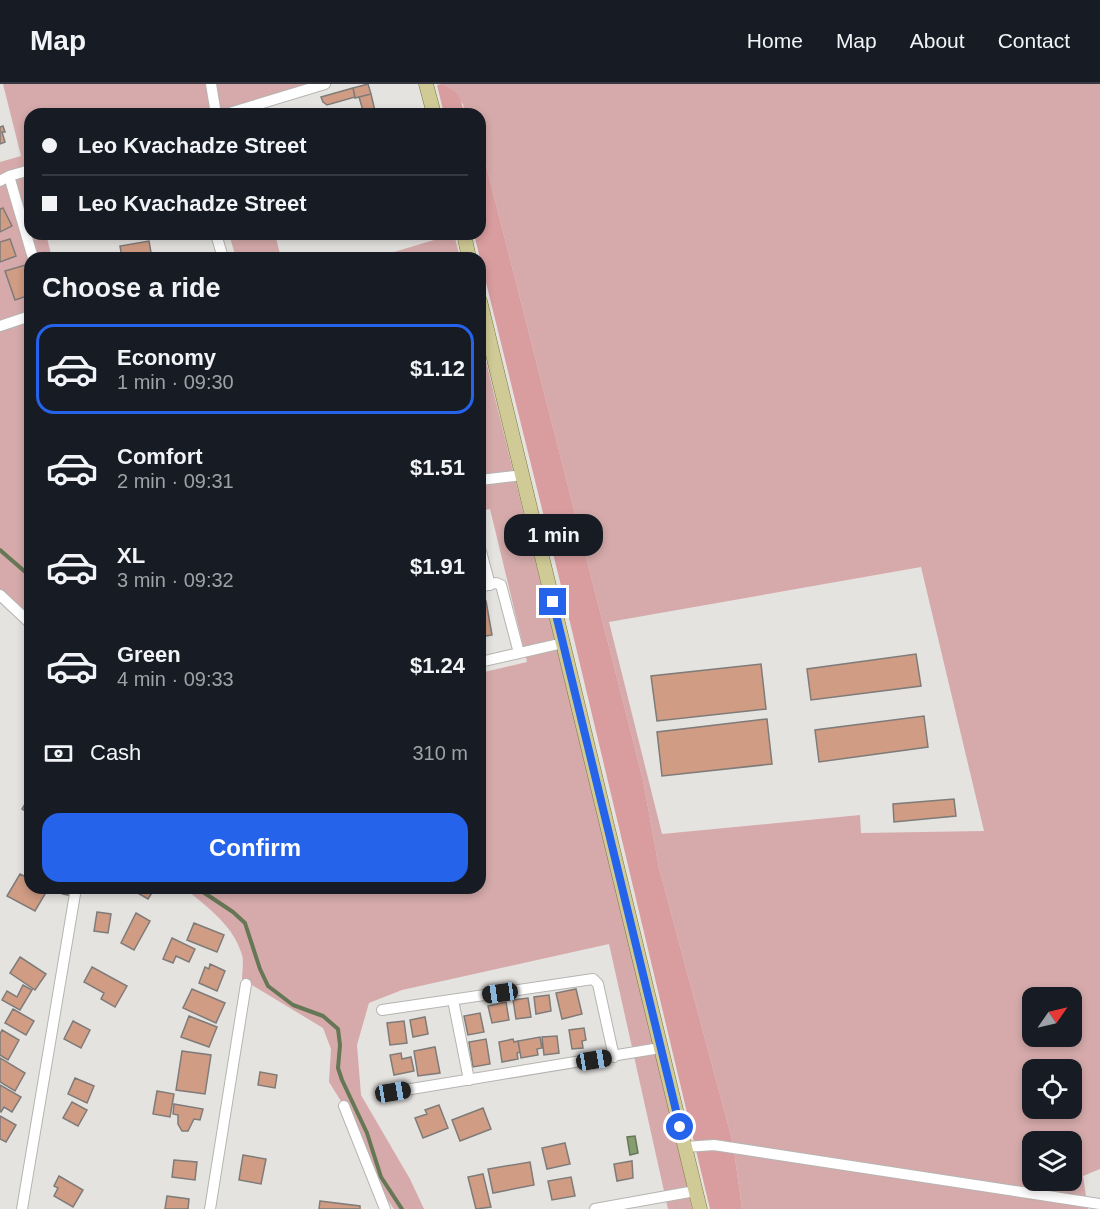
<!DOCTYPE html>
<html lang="en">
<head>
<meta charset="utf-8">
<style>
  :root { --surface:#171b24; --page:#20242c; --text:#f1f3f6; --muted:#9ea1a6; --line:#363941; --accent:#2563eb }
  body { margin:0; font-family:Helvetica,sans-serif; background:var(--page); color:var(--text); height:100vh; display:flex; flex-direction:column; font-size:22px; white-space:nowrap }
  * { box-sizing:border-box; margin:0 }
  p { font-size:20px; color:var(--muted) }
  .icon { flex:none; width:33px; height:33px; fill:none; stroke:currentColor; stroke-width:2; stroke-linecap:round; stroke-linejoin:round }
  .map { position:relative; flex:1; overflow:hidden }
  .details { position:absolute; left:24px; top:168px; width:462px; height:642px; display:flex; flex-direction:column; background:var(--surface); border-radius:18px; box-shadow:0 3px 9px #0003 }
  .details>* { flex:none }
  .hud { position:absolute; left:24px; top:24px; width:462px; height:132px; border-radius:18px; box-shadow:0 3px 9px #0003; display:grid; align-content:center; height:132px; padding:0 18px; background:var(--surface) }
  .needle { width:39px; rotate:56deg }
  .controls { position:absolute; left:1022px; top:903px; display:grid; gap:12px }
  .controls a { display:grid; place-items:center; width:60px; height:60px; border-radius:12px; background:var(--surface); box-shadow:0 3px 9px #0003; font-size:30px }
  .end { position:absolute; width:27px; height:27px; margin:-14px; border:8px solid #2563eb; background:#fff; box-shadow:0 0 0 3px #fff }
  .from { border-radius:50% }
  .bubble { position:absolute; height:42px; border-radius:18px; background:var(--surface); box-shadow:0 3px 9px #0003; font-size:20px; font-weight:600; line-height:42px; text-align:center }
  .car { position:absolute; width:18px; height:36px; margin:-18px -9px; border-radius:8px; box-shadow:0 0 4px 2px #0007; background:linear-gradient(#222 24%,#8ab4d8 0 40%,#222 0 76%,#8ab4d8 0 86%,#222 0) }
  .hud b { display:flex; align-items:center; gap:21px; height:57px; font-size:22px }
  .hud b+b { border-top:2px solid var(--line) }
  .hud i { width:15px; height:15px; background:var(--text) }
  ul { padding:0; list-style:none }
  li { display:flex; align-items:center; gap:18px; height:90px; margin:0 12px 9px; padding:0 6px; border:3px solid transparent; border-radius:18px }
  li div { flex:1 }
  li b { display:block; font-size:22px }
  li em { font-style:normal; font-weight:600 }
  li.on { border-color:var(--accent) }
  li>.icon { width:54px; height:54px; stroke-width:1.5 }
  h2 { padding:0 18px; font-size:27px; line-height:72px }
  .pay { display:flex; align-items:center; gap:15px; height:66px; padding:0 18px; font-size:22px }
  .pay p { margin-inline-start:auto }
  .button { display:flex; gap:12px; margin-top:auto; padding:12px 18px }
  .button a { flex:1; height:69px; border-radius:18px; background:var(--accent); color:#fff; font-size:24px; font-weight:600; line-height:69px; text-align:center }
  header { display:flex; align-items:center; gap:36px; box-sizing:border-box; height:84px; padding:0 30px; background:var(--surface); border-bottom:2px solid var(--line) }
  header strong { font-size:28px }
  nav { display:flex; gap:33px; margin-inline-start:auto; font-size:21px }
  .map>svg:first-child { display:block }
  .green { fill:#d6aaab; fill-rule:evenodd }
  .forest { fill:#d99d9f }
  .water { fill:#869e6f; stroke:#667756; stroke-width:1.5 }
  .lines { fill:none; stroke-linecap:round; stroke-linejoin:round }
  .stream { stroke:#667756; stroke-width:4 }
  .building { fill:#d09c84; stroke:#7e7b79; stroke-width:1.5 }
  .minor-casing { stroke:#b6b4b2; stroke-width:12 }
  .major-casing { stroke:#7d753d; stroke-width:15 }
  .minor { stroke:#fff; stroke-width:10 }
  .major { stroke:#d0ca96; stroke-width:14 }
  .route { stroke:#2563eb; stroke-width:8 }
</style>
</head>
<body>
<header>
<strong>Map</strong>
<nav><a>Home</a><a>Map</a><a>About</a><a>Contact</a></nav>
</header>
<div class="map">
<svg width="1100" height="1125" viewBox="0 0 1100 1125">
  <rect width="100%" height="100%" fill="#e5e3e0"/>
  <path class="green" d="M3 0H321L243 22 245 30H30V72L25 74 30 92V150H46L52 174H30V539L0 511V78L21 72Z
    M436 0H1100V1085L1083 1092 1088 1125H742L733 1059 659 784 643 696 485 77 480 66V30H465L463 20 441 0ZM921 483 984 747 861 749 860 731 662 750 609 538ZM1032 914H1071V952H1032ZM1032 986H1071V1024H1032ZM1032 1058H1071V1096H1032Z
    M229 150H275L281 174H236Z
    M454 150 460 174H374Z
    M480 253 656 966 692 1125H668L609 860 402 906 369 919 357 961 361 1011 410 1095 424 1125H394L375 1098 344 1022 329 998 331 965 323 944 242 895C242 888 244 878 242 871 234 843 210 825 188 807L186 804H480V589L527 578 490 425 480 427Z"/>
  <path class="forest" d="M441 0C460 9 459 11 465 30H444L437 1Z
    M480 66 485 77 643 696 659 784 733 1059 742 1125H710L568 530 474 150H480Z"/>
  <path class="water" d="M635 1052 638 1069 630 1071 627 1053Z"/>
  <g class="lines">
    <path class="stream" d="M0 466 30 492
      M197 804 233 828 245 839 260 885 268 902 293 921 323 932 338 945 340 961 338 984 342 996 367 1049 381 1093 402 1125"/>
  </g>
  <path class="building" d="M368 0 371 10 355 14 353 4Z
    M353 4 355 13 327 21 323 18 321 13Z
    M371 10 375 27 364 30 359 13Z
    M3 42 5 48H2L5 58 0 60V43Z
    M3 124 12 142 0 148V125Z
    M10 155 16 172 0 178V158Z
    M149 157 152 174H122L120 162Z
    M29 180 30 211 15 216 5 187Z
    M486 517 492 551 480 553V518Z
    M916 570 921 602 811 616 807 585Z
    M761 580 766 625 657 637 651 592Z
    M924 632 928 663 819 678 815 646Z
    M767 635 772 680 662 692 657 648Z
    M30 712V730L22 725Z
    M954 715 956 732 894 738 893 720Z
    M20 790 30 795V804L48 805 35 827 7 812Z
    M50 804H68V811L63 810Z
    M129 804H155L148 815Z
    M97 828 111 830 108 849 94 847Z
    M136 829 150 837 134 866 121 859Z
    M194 839 224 851 217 868 187 856Z
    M172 854 195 865 189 878 176 872 173 879 163 875Z
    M20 873 46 890 35 906 10 889Z
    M210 880 225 887 217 907 199 899 205 883 209 885Z
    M92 883 127 902 115 923 101 915 104 909 84 898Z
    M23 901 32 906 20 926 2 916 7 907 17 913Z
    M192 905 225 919 216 939 183 924Z
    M576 905 582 930 562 935 556 909Z
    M549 911 551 927 536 930 534 913Z
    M528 914 531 933 516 935 513 916Z
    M506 918 509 936 492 939 488 922Z
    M13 925 34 937 26 951 5 939Z
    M480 929 484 948 468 951 464 932Z
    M189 932 217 943 209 963 181 953Z
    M425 933 428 950 413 953 410 936Z
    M73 937 90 946 81 964 64 955Z
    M404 937 407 959 390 961 387 939Z
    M584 944 586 956 582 957 583 964 572 965 569 946Z
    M2 946 19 956 8 976 0 971V950Z
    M557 952 559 969 544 971 542 953Z
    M540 953 542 964 537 965 538 971 521 974 518 957Z
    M486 955 490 980 473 983 469 958Z
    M513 955 514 958 518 957 520 968 517 969 518 975 502 978 499 958Z
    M435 963 440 989 418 992 414 967Z
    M182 967 211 971 205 1010 176 1006Z
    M401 969 402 975 411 973 414 987 394 991 390 971Z
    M0 974 25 989 15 1007 0 998Z
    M260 988 277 991 275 1004 258 1001Z
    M75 994 94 1002 87 1019 68 1010Z
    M0 1001 21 1013 12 1028 4 1023 1 1028 0 1027Z
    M157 1007 174 1010 170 1033 153 1030Z
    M72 1018 87 1026 78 1042 63 1034Z
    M174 1020 203 1025 200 1036 194 1035 188 1047H182L178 1040V1031L173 1030Z
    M439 1021 448 1044 423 1054 415 1034 427 1030 425 1026Z
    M483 1024 491 1045 460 1057 452 1036Z
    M0 1032 16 1041 6 1058 0 1055Z
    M565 1059 570 1080 547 1085 542 1064Z
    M243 1071 266 1075 261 1100 239 1096Z
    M174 1076 197 1078 195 1096 172 1093Z
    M632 1077 633 1094 617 1097 614 1080Z
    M530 1078 534 1101 493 1109 488 1085Z
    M483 1090 491 1123 476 1125 468 1093Z
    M59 1092 83 1106 73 1123 54 1112 58 1104 54 1102Z
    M571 1093 575 1112 552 1116 548 1097Z
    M167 1112 189 1115 188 1125H165Z
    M320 1117 360 1122V1125H319Z"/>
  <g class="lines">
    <defs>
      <path id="minor" d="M211 0 216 30
        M226 30 325 0
        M9 92 30 86
        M0 97 9 92 33 174
        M216 150 223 174
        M0 242 30 232
        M480 396 523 391
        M480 464 490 501
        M480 503 496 499 501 501 519 569
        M0 511 30 539
        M480 578 563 559
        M453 916 469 996
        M382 926 593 895 598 900 614 973
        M393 1008 660 964
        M344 1022 385 1125
        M685 1063 714 1061 1100 1120
        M22 1125 76 804
        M210 1125 246 900
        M595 1125 695 1107"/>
      <path id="major" d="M426 0 434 30
        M464 150 469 174
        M480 217 700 1125"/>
    </defs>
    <use href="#minor" class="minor-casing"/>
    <use href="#major" class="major-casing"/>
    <use href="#minor" class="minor"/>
    <use href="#major" class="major"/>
  </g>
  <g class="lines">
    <path class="route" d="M553 518 680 1043"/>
  </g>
</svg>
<div class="controls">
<a><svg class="needle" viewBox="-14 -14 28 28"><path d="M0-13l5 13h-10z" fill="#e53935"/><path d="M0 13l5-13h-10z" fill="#9ea1a6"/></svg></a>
<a><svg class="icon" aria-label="locate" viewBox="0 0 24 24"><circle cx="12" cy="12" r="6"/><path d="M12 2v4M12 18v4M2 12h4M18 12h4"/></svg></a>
<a><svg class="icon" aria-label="layers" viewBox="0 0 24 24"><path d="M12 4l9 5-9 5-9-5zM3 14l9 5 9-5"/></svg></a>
</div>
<i class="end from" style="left:680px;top:1043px"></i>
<i class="end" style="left:553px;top:518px"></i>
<div class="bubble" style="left:504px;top:430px;width:99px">1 min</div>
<i class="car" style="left:500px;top:909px;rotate:262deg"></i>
<i class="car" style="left:594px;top:976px;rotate:81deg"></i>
<i class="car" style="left:393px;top:1008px;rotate:81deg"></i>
<div class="hud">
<b><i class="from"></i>Leo Kvachadze Street</b>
<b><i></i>Leo Kvachadze Street</b>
</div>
<section class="details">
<h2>Choose a ride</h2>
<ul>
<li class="on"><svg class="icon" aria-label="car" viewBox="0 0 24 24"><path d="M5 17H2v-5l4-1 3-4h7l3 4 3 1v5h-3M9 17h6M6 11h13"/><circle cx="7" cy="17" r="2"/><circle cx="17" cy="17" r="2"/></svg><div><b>Economy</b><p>1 min · 09:30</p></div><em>$1.12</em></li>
<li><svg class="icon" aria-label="car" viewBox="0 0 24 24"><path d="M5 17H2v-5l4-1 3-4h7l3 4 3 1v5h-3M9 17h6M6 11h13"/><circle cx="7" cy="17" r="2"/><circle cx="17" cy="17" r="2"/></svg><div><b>Comfort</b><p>2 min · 09:31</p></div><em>$1.51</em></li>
<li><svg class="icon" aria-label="car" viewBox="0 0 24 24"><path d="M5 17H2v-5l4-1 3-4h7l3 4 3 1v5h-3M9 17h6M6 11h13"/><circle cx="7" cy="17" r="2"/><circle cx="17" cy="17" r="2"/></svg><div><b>XL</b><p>3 min · 09:32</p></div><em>$1.91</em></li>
<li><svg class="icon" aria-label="car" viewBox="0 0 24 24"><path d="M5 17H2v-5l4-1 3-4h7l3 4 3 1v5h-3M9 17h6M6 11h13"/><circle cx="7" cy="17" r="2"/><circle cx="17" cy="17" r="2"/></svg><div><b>Green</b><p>4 min · 09:33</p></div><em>$1.24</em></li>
</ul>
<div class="pay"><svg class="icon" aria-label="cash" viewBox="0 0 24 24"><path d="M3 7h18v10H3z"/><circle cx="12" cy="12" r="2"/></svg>Cash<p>310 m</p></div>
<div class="button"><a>Confirm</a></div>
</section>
</div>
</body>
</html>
